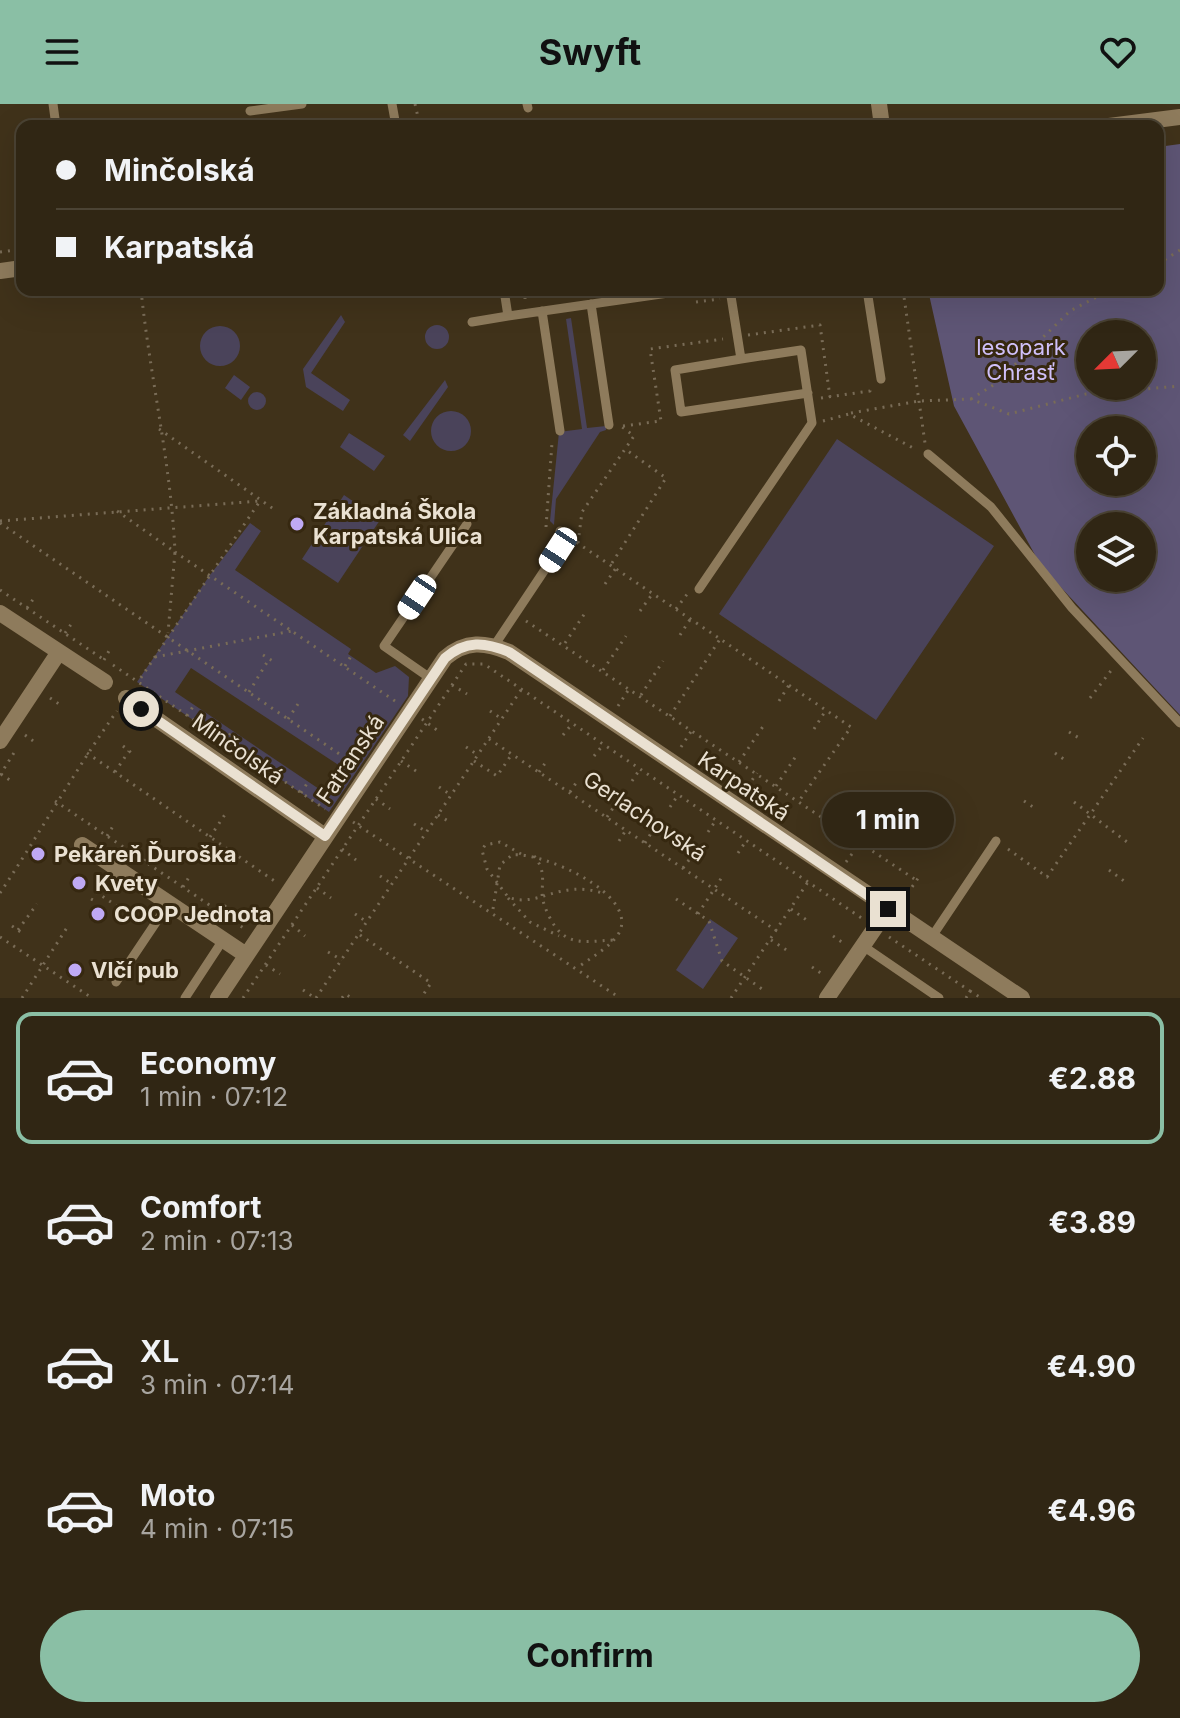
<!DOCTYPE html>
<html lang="en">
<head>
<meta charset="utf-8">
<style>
  :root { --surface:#302614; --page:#382e1d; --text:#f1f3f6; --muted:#a8a5a0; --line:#4b4334; --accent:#8abfa5 }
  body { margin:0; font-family:Inter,sans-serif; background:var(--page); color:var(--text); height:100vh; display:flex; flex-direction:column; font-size:30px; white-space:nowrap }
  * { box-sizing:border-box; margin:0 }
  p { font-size:26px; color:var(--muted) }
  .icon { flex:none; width:44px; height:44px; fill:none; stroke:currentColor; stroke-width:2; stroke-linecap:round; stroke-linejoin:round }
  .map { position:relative; height:894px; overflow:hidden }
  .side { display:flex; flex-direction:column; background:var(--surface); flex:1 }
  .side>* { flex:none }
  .banner { position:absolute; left:16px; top:16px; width:1148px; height:176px; border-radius:16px; box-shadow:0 8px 32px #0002,0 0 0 2px var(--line); display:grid; align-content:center; height:176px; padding:0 40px; background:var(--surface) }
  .needle { width:52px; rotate:246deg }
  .buttons { position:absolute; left:1076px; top:216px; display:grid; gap:16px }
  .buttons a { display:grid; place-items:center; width:80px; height:80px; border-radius:50%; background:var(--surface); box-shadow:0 8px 32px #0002,0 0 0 2px var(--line); font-size:40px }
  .end { position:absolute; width:36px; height:36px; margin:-18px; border:10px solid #eae1d2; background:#111; box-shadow:0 0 0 4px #111 }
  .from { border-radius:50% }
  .bubble { position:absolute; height:56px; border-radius:28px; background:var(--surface); box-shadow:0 8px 32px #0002,0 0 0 2px var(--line); font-size:26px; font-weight:700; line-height:56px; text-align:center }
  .car { position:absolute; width:24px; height:48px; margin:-24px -12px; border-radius:10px; box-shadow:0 0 6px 2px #0007; background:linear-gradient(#fff 24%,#345 0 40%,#fff 0 76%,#345 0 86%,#fff 0) }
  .banner b { display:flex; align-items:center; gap:28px; height:76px; font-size:30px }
  .banner b+b { border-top:2px solid var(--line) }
  .banner i { width:20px; height:20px; background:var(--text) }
  ul { padding:14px 0 0; list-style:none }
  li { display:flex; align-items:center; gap:24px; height:132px; margin:0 16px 12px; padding:0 24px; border:4px solid transparent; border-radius:16px }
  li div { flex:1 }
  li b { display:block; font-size:30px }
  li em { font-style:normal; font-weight:700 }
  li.selected { border-color:var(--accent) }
  li>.icon { width:72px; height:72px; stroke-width:1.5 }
  .cta { display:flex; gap:16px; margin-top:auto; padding:16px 40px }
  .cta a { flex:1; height:92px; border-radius:48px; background:var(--accent); color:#111; font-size:32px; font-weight:700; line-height:92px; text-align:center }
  header { display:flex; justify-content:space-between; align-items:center; height:104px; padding:0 40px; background:var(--accent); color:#111; font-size:36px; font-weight:700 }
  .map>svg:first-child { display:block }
  .green { fill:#4a435a; fill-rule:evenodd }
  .forest { fill:#5e5575; fill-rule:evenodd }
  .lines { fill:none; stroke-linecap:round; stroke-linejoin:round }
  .path { stroke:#796c57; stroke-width:3; stroke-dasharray:2 6; stroke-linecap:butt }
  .service { stroke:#8e7b5c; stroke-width:9 }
  .minor { stroke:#8e7b5c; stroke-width:16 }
  .tertiary { stroke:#8e7b5c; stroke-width:16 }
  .route { stroke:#eae1d2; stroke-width:10 }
  .poi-dot { fill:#bfa9f4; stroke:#362810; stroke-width:3 }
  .labels { text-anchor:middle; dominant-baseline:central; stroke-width:6; stroke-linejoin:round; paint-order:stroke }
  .park-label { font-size:22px; fill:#d0c0fa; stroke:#362810 }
  .poi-label { font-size:22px; font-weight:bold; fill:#eae1d2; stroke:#362810; text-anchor:start }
  .street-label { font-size:22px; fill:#eae1d2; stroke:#362810 }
</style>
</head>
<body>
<header><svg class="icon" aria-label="menu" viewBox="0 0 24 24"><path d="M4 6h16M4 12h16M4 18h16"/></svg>Swyft<svg class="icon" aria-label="heart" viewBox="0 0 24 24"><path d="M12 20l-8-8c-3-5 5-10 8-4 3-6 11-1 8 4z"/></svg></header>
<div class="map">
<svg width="1180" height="894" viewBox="0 0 1180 894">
  <rect width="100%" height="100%" fill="#40321a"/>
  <path class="green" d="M341 211 345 218 311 269 350 296 343 307 306 283 303 265Z
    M571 214 587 324 606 322V326L600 328 556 395 554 421 550 417 559 328 582 325 566 215Z
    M425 233a12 12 0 1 1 24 0a12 12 0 1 1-24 0Z
    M200 242a20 20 0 1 1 40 0a20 20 0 1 1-40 0Z
    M234 271 250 283 241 296 225 284Z
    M445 276 448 283 410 337 403 331Z
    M248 297a9 9 0 1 1 18 0a9 9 0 1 1-18 0Z
    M431 327a20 20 0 1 1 40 0a20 20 0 1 1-40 0Z
    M349 329 385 352 374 367 340 343Z
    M837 335 994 442 876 616 719 510Z
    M344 391 380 416 338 479 302 455Z
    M250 419 261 427 235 466 351 545 348 550 376 569 395 562 409 573 408 592 329 708 137 578 210 471ZM191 564 337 660 343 668 328 691 175 588Z
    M710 815 738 834 703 885 676 866Z"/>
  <path class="forest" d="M1180 40V611L1041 462 954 302 928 186H1158V43ZM1090 230H1142V282H1090ZM1090 326H1142V378H1090ZM1090 422H1142V474H1090Z"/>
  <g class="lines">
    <path class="path" d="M415 0 420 22
      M0 148 22 145
      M1158 160 1180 146
      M141 186C150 273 171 360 175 448L395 597
      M525 186V195
      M903 186 925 339
      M744 192 785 186
      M696 198 720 195
      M748 231 820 221 830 293
      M821 294 870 287V281
      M971 295 995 280 1070 207 1110 186
      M851 309 919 297 971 295 1009 310 1086 290 1180 282
      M823 317 849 310 917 346
      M623 322 661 317 650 245 723 235
      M159 325 275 406
      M117 407 175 448 168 529
      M0 417 260 397 138 578
      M0 419 354 660
      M546 423 552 339
      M570 434 851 623 799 697
      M578 439 582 408 634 332 621 322
      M612 459 666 374 625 345
      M605 480 616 464
      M0 486 106 557
      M27 504 34 494
      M676 505 688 489
      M640 507 653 489
      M526 517 916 776
      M65 529 72 519
      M680 531 691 514
      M565 539 587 506
      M263 551 276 559
      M155 553 292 527
      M104 556 110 545
      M113 561 325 705
      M345 562 351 552
      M603 566 626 532
      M452 581 467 590
      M249 588 269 555
      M641 591 663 557
      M50 594 62 602
      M1090 594 1113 564
      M779 597 789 581
      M618 602 629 585
      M490 607 502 615
      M187 612 194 601
      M670 612 720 535
      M288 615 298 600
      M422 615 441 629
      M814 625 826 606
      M1069 628 1079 634
      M25 631 36 639
      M563 631 572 620
      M489 635 777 827
      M225 638 232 627
      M123 642 134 651
      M466 643 478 651
      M681 643 692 626
      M87 649 276 778
      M1055 649 1065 656
      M594 652 603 641
      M401 657 416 667
      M474 657 497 672 512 650
      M739 658 764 621
      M263 663 270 652
      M115 668 129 647
      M539 668 548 655
      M1 670 11 677
      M0 671 17 644
      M632 677 640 665
      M776 682 798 649
      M439 683 451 691
      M570 688 578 676
      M301 689 308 678
      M743 689 757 669
      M376 695 390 705
      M55 697 245 825
      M1024 697 1033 703
      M1074 698 1127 738
      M670 703 678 691
      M438 711 448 717
      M607 713 615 701
      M353 718 620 894
      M414 720 427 728
      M708 728 716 716
      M107 732 113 722
      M210 733 226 709
      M619 737 626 726
      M645 739 653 726
      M342 745 356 756
      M1008 745 1047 773 1143 634
      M738 749 746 737
      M521 750 500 738 485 741 482 746 487 765 508 793C537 805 559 775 602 789
      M534 752C544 764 543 773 542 788 542 796 545 804 549 812 564 843 582 838 613 836
      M145 757 151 748
      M846 758 883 708
      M683 764 692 752
      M1109 766 1124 777
      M380 772 392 780
      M183 783 189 773
      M317 784 331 794
      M96 788 142 819
      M0 789C40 729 75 666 117 607
      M508 794 530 818 559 832
      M91 795 93 796
      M676 795 709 817 722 857 762 885
      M903 796 921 770
      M493 805 500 761 512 751C540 747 636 788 620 827 613 842 590 854 577 864
      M791 805 808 817
      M220 809 227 799
      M355 810 367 818
      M698 810 722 773
      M292 821 305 832
      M12 822 25 831
      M18 826 37 800
      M360 831 431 879 421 894
      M833 832 846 841
      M0 833 92 894
      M889 833 970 887
      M771 836 788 847
      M328 848 342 856
      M266 861 280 870
      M812 863 825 872
      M303 886 315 894
      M22 894 68 822
      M243 894 466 560H484L863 815
      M316 894 521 586
      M342 894 345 890 352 894
      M731 894 808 778
      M966 894 970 887 981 894"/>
    <path class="service" d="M53 0 56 22
      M392 0 396 22
      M527 0 528 4
      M250 7 302 0
      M504 186 508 212 689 186
      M867 186 881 275
      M591 200 609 321
      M542 207 560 327
      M472 218 508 212
      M741 255 675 266 681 308 808 289
      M928 350 991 403 1072 504 1180 619
      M699 485 812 319 801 246 741 255 730 186
      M494 542 558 446 560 427
      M430 574 384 542 467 420
      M931 834 996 737
      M863 842 939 894
      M116 878 169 799
      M185 894 223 836"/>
    <path class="minor" d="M879 0 882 22
      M0 509 105 578
      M126 594 325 732
      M0 637 59 548
      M82 741 246 851
      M218 894 445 554C466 536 485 538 509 548L1022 894
      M827 894 888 805"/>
    <path class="tertiary" d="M1109 22 1180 13
      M0 167 22 164"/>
  </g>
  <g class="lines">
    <path class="route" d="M141 605 325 732 445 554C466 536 485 538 509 548L888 805"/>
  </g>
  <g class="poi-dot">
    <circle cx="297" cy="420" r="8"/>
    <circle cx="38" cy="750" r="8"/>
    <circle cx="79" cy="779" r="8"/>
    <circle cx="98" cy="810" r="8"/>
    <circle cx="75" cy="866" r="8"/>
  </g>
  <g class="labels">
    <g class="park-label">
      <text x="1021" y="243">lesopark<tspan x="1021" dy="25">Chrasť</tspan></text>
    </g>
    <g class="poi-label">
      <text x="313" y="407">Základná Škola<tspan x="313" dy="25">Karpatská Ulica</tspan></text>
      <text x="54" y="750">Pekáreň Ďuroška</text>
      <text x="95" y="779">Kvety</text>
      <text x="114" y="810">COOP Jednota</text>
      <text x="91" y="866">Vlčí pub</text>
    </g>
    <g class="street-label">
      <text transform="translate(238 645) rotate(35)">Minčolská</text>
      <text transform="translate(350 655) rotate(-56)">Fatranská</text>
      <text transform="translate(744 682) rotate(34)">Karpatská</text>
      <text transform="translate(645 712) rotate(34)">Gerlachovská</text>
    </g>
  </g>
</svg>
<div class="buttons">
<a><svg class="needle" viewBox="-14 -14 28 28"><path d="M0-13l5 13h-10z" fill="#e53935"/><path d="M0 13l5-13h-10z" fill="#a8a5a0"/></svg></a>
<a><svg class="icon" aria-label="locate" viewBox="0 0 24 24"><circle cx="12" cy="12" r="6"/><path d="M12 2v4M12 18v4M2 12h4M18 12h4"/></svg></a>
<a><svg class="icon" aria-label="layers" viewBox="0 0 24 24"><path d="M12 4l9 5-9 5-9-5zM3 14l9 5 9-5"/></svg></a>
</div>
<i class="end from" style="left:141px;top:605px"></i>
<i class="end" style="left:888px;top:805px"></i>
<div class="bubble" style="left:822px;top:688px;width:132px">1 min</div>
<i class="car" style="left:558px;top:446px;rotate:213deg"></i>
<i class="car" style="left:417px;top:493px;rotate:214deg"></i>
<div class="banner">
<b><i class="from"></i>Minčolská</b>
<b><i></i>Karpatská</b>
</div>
</div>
<section class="side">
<ul>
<li class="selected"><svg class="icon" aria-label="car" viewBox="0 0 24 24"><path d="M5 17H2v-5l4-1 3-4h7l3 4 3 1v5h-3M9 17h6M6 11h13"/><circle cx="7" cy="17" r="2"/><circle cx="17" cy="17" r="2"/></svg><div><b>Economy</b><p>1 min · 07:12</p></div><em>€2.88</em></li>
<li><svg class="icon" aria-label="car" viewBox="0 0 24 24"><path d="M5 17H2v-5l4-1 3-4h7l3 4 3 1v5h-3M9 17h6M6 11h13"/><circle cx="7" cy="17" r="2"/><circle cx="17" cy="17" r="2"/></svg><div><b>Comfort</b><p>2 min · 07:13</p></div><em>€3.89</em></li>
<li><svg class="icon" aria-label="car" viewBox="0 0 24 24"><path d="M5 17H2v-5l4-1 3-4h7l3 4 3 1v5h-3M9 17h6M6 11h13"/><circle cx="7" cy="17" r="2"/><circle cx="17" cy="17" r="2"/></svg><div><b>XL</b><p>3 min · 07:14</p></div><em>€4.90</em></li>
<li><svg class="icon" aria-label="car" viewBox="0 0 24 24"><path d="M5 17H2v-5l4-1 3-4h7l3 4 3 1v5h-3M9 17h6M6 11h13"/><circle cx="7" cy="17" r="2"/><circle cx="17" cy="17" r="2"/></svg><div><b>Moto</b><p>4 min · 07:15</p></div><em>€4.96</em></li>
</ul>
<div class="cta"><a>Confirm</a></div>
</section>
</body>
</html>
